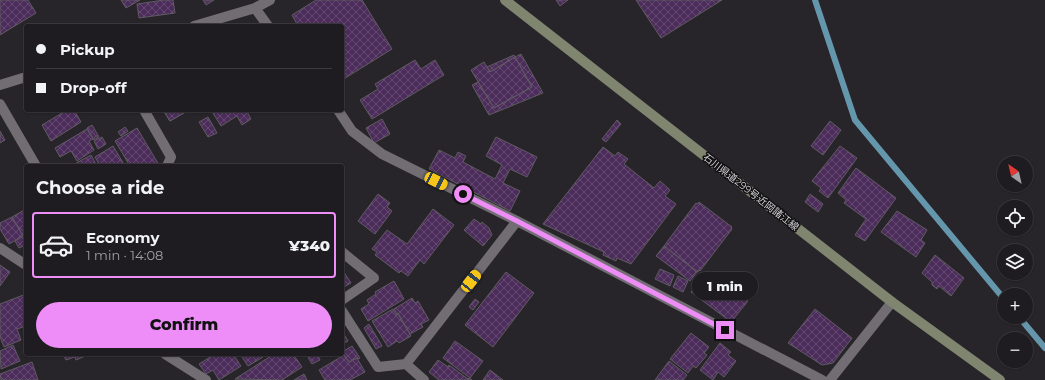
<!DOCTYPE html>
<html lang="en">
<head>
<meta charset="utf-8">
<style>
  :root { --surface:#1e1c20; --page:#262529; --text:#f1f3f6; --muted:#a1a1a5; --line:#3c3a3e; --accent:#ee8cf8 }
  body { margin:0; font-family:Montserrat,"Noto Sans JP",sans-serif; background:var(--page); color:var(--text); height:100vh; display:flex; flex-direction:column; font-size:15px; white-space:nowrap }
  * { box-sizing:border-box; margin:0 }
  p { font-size:13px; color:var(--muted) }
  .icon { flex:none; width:22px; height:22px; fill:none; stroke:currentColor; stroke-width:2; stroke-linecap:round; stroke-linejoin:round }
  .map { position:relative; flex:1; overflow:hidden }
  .sheet { position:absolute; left:24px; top:164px; width:320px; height:192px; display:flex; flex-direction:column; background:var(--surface); border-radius:4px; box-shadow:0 1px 3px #0004,0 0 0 1px var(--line) }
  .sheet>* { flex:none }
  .top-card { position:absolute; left:24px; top:24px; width:320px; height:88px; border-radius:4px; box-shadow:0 1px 3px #0004,0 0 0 1px var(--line); display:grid; align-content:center; height:88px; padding:0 12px; background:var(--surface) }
  .needle { width:26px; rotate:326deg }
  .controls { position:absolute; left:997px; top:156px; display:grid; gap:8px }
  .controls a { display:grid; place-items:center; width:36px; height:36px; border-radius:50%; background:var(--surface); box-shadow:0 1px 3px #0004,0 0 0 1px var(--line); font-size:20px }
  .end { position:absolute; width:18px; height:18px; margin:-9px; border:5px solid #ee8cf8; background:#111; box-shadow:0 0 0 2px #111 }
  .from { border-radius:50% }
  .bubble { position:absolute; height:28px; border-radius:14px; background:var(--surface); box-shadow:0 1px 3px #0004,0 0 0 1px var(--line); font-size:13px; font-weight:800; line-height:28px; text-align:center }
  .car { position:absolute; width:12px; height:24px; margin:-12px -6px; border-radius:5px; box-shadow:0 0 3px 1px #0007; background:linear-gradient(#f5c518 24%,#345 0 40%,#f5c518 0 76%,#345 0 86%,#f5c518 0) }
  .top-card b { display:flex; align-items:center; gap:14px; height:38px; font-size:15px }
  .top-card b+b { border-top:1px solid var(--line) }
  .top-card i { width:10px; height:10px; background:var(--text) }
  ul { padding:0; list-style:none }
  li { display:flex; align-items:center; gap:12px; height:66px; margin:0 8px 6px; padding:0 4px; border:2px solid transparent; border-radius:4px }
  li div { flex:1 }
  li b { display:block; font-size:15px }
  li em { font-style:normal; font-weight:800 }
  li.current { border-color:var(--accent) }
  li>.icon { width:36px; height:36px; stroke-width:1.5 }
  h2 { padding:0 12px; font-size:18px; line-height:48px }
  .button { display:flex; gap:8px; margin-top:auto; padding:8px 12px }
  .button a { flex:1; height:46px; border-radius:24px; background:var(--accent); color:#111; font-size:16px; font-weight:800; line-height:46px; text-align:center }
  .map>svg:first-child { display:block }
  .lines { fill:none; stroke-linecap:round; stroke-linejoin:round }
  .stream { stroke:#6597ac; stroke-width:6 }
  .building { fill:url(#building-cross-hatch); stroke:#5f5b61 }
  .street { stroke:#716d73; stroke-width:10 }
  .secondary { stroke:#7f856e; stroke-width:10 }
  .route { stroke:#ee8cf8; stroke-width:5 }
  .labels { text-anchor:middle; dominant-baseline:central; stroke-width:3; stroke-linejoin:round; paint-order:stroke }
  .street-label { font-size:10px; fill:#d6d4d7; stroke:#100f11 }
</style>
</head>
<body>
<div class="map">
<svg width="1045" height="380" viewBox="0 0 1045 380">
  <defs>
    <pattern id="building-cross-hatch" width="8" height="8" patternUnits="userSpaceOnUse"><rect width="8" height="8" fill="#4b2c5a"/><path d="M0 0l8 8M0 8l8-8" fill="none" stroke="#644a71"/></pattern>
  </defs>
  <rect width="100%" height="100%" fill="#28252a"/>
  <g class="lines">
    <path class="stream" d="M815 0 855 120 1004 299
      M1019 317 1045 348"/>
  </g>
  <path class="building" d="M0 0H28L36 13 0 35Z
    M121 0H140L126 8Z
    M164 0H173L175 13 139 18 137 4Z
    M203 0H214L206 5Z
    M316 0H362L392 49 342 80V26H298L292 15Z
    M556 0H568L560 6Z
    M636 0H722L661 38Z
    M521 54 543 93 489 115 472 85 478 82 494 108 532 87 515 57Z
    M514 55 515 57 490 72 487 67Z
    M515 57 532 87 494 108 471 70 484 62 490 72Z
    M415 60 421 69 435 60 444 75 372 119 360 100 378 89 375 84Z
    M67 110H74L81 122 51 141 42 125Z
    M163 110H189L170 121Z
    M163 110H189L170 121Z
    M211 110H246L251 119 242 125 237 116 221 126Z
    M208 117 217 133 208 137 199 122Z
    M382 119 390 134 374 143 366 128Z
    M617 120 621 124 606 142 602 139Z
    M830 121 841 130 823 155 811 146Z
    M92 125 99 137 94 140 87 128Z
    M125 127 128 131 121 136 118 132Z
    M137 128 159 165 156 166H130L115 141Z
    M87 129 93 139 89 141 94 150 77 161 71 151 60 157 55 148Z
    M0 131 5 140 0 143Z
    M102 137 106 144 98 149 94 141Z
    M496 137 537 157 527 177 510 169 503 183 520 191 510 211 429 169 439 150 455 158 458 152 466 156 463 162 495 179 502 165 486 156Z
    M113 146 125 166H100L95 157Z
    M840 146 857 158 828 198 819 191 821 188 812 181Z
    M603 147 615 156 618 152 628 159 624 164 654 188 660 181 670 190 665 196 676 204 631 264 617 258 616 261 603 255 604 252 543 224Z
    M91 155 97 166H71Z
    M856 168 896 198 865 241 855 235 866 219 844 203 846 200 838 193Z
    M378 194 390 203 387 207 392 211 375 234 358 221Z
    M810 194 823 204 818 212 805 202Z
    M699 202 732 227 731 228 732 229 700 271 699 270 698 272 664 246 696 203 698 204Z
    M26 209V245L19 248 15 241 23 236 12 217Z
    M433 209 454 225 424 264 420 260 408 276 401 271 399 273 375 255 377 252 372 249 387 230 407 244Z
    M897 211 927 230 921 240 925 243 916 257 881 232Z
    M12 217 23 236 9 244 0 229V223Z
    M474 219 481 224 482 222 489 228 492 235 483 246 464 230Z
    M664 246 697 272 690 281 656 256Z
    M935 255 964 278 951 296 939 286 937 289 932 285V282L922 273Z
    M0 265 10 272 0 286Z
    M342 269 351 283 342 288Z
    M660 269 674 275 670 286 655 279Z
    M707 271 748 301 731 322 691 292Z
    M506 272 534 293 493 347 465 325Z
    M678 276 688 281 683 292 673 287Z
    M394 281 404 299 368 321 361 309 369 304 367 300 376 294 375 292Z
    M26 294V326L17 329 21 340 4 347 0 337V304Z
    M412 298 415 303 418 301 429 320 421 324 423 327 410 334 398 313 397 314 394 309Z
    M475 299 479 302 473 310 469 307Z
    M393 309 396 315 398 314 411 336 399 343 397 341 388 347 372 321Z
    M815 309 852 338 833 363 822 365 788 343Z
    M369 324 382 346 376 349 364 328Z
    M342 331 348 341 342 344Z
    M691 333 709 347 704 353 707 355 696 368 693 366 688 373 670 359Z
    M455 341 483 361 470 378 443 358Z
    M720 343 731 352 728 355 736 361 724 377 718 372 713 380 700 370Z
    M13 345 20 361 1 369 0 351Z
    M352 346 360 358 358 359 357 358 349 362 344 355 341 356 340 354H342V352Z
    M63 354H90L76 360 75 357 66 360Z
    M215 354H233L241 366 219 380 213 370 206 374 199 364Z
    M240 354H261L263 357 248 366Z
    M274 354H293L302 367 282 380 235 379Z
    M306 354H317L320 360 312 364Z
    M344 355 349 362 357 358 365 372 350 380H325L319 370Z
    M438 360 448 367 449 365 468 379 469 378 472 380H439L429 372Z
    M669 361 687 375 683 380H655Z
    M32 362 38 380H1L0 374Z
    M490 370 503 380H483Z
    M304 374 307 380H294Z"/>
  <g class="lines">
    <path class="street" d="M255 8 268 26
      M194 26 255 8 270 0
      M0 85 26 77
      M0 104 36 166
      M144 110 171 157 167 166
      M338 110 352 131 382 154 517 221 822 380
      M0 248 26 265
      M342 252 374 278 342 300
      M342 311 378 367 406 364 424 380
      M165 354 206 380
      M406 364 517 221
      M830 380 892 302"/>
    <path class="secondary" d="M505 0 892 302 1000 380"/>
  </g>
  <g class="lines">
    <path class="route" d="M463 194 517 221 725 330"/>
  </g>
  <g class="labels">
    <g class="street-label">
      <text transform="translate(751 192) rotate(38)">石川県道299号近岡諸江線</text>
    </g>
  </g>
</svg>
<div class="controls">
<a><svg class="needle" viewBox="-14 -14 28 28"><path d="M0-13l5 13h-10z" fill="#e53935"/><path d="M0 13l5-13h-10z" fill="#a1a1a5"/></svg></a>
<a><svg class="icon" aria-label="locate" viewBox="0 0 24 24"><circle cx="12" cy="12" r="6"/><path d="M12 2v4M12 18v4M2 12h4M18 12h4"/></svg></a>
<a><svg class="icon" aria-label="layers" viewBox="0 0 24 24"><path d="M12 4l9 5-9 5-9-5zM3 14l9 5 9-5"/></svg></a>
<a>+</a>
<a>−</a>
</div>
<i class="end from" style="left:463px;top:194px"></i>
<i class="end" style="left:725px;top:330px"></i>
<div class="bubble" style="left:692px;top:272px;width:66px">1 min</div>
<i class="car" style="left:436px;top:181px;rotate:116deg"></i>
<i class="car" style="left:471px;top:281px;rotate:38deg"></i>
<div class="top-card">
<b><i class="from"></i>Pickup</b>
<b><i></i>Drop-off</b>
</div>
<section class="sheet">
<h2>Choose a ride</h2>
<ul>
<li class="current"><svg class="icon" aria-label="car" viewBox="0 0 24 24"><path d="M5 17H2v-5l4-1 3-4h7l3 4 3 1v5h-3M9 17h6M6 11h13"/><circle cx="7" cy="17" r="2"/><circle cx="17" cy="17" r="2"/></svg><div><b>Economy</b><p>1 min · 14:08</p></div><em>¥340</em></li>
</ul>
<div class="button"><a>Confirm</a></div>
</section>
</div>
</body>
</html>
